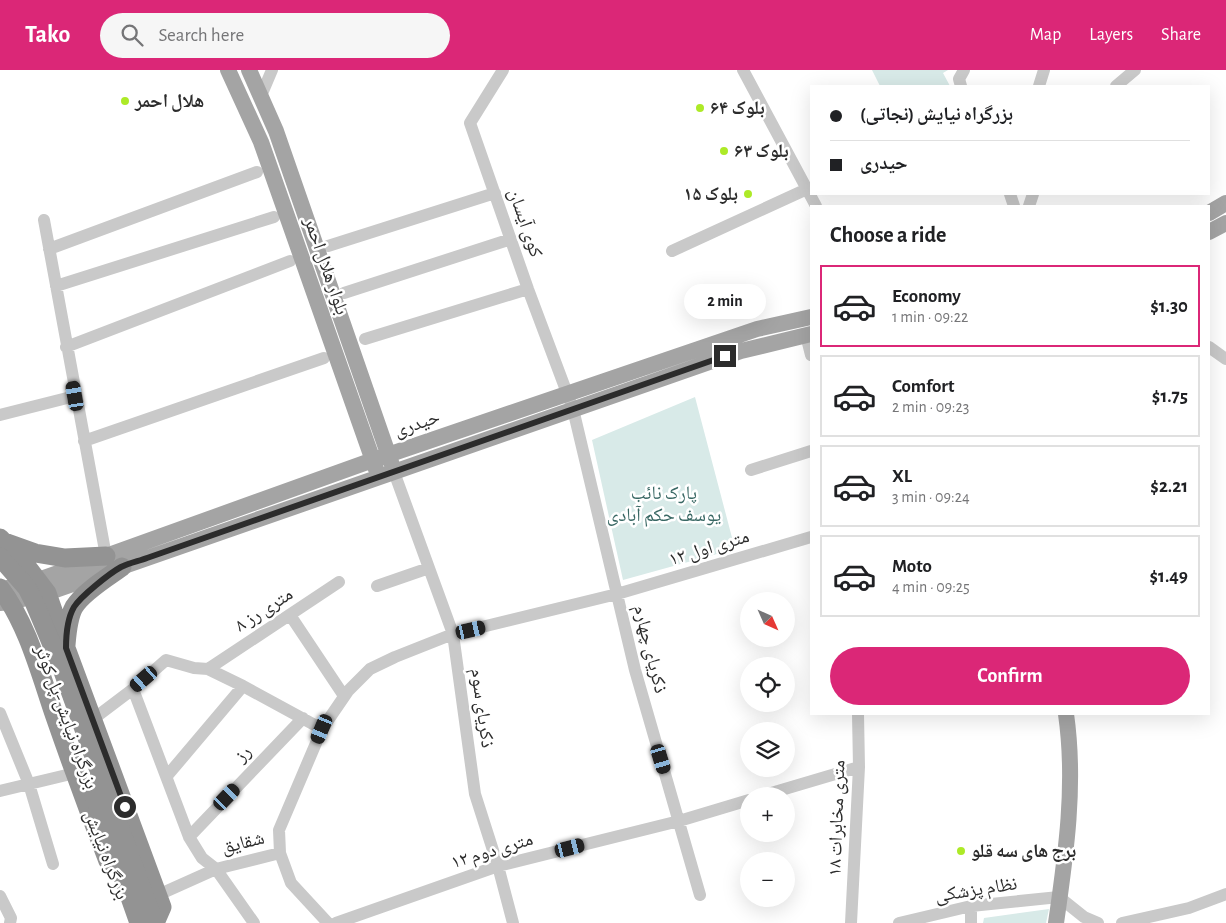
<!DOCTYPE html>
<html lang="en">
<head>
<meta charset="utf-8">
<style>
  :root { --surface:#fff; --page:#f6f6f6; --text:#202124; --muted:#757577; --line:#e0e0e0; --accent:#db2777 }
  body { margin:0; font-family:"Alegreya Sans","Noto Naskh Arabic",sans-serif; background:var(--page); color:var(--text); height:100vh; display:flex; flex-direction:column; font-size:19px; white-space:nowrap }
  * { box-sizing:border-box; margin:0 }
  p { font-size:16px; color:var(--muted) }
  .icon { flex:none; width:28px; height:28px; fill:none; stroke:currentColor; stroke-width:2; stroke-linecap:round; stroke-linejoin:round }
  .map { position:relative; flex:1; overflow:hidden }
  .sheet { position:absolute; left:810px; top:135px; width:400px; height:510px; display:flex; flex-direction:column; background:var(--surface); border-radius:0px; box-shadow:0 5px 20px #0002 }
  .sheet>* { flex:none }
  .banner { position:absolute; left:810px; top:15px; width:400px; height:110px; border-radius:0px; box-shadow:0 5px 20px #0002; display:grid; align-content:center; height:110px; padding:0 20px; background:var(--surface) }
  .needle { width:32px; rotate:135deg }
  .controls { position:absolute; left:740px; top:522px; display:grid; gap:10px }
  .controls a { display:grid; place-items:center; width:55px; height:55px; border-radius:50%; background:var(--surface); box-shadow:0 5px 20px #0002; font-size:25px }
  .end { position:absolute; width:22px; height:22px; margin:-11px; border:6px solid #2c2c2c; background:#fff; box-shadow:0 0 0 2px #fff }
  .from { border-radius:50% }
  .bubble { position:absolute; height:35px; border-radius:18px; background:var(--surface); box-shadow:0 5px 20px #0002; font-size:16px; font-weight:600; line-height:35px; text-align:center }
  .car { position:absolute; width:15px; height:30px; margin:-15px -8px; border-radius:6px; box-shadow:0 0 4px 1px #0007; background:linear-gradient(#222 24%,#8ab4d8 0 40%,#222 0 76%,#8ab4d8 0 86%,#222 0) }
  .banner b { display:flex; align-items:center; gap:18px; height:48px; font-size:19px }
  .banner b+b { border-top:1px solid var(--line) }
  .banner i { width:12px; height:12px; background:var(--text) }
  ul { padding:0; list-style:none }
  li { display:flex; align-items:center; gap:15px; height:82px; margin:0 10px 8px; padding:0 10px; border:2px solid var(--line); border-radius:0px }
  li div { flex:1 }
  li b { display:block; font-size:19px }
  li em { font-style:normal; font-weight:600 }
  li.active { border-color:var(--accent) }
  li>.icon { width:45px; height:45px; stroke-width:1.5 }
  h2 { padding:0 20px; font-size:22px; line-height:60px }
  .cta { display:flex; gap:10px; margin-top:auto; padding:10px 20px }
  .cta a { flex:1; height:58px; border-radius:30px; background:var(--accent); color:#fff; font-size:20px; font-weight:600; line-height:58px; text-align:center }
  header { display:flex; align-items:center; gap:30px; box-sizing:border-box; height:70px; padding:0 25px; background:var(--accent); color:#fff }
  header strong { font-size:24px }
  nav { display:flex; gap:28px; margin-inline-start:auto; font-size:18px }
  .search { width:350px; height:45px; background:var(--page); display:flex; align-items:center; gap:12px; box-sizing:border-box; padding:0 18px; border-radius:28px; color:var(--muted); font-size:19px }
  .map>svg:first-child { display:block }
  .green { fill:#d8eae8 }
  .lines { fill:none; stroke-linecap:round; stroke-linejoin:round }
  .minor { stroke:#c9c9c9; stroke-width:12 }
  .major { stroke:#a4a4a4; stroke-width:16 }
  .highway { stroke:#939393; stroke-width:19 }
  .highway-bridge { stroke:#939393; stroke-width:19 }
  .route { stroke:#2c2c2c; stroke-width:6 }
  .poi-dot { fill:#adea27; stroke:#fff; stroke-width:2 }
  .labels { text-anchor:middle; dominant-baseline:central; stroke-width:5; stroke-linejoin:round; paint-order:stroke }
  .poi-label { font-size:19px; font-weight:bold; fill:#2c2c2c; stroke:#fff; text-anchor:start }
  .street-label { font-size:19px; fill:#2c2c2c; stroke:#fff }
  .park-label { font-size:19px; fill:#396864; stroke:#fff }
</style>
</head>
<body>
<header>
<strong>Tako</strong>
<div class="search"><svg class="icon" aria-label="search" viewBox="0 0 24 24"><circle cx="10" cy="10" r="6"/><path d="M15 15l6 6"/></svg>Search here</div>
<nav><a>Map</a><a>Layers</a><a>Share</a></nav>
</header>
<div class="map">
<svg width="1226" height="853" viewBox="0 0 1226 853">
  <rect width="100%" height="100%" fill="#fff"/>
  <path class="green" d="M872 0H948L943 3 950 16H880Z
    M695 327 735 479 623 510 592 370Z
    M1049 839 1046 853H983L984 848Z"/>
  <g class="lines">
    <path class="minor" d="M503 0 470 53 528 219 573 339 635 600 700 825
      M743 0 816 136
      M961 16 959 9 964 0
      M1039 16 1044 0
      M1116 16 1135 0
      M261 26 272 0
      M1010 124 1014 136
      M1029 136 1033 124
      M44 150 106 486
      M328 176 495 123
      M49 179 257 102
      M672 181 807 119
      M56 216 274 147
      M344 223 511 169
      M806 265 811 285
      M365 269 528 219
      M66 277 290 191
      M1209 277 1226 289
      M0 345 75 326
      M84 371 324 288
      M751 400 811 381
      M394 402 453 564 475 724 498 796 513 853
      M377 516 429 498
      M290 545 344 626
      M208 599 339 512
      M133 619 189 767 202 788 216 799 254 853
      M0 643 29 714 53 794
      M92 650 133 619 166 590 194 598 208 599 243 616 322 659
      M167 706 243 616
      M0 721 75 703
      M761 726 859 697
      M189 767 303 648
      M158 825 216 799 280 783
      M0 826 11 848 10 853
      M328 853 291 813 280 783 279 760 322 659 348 621 370 599 395 587 453 564 617 524 811 467
      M336 853 498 796 679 751 749 730
      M851 853 859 697 858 644
      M899 853 971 836 1059 827 1084 847 1098 853
      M971 853V836
      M1122 853 1189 838 1226 824"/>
    <path class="major" d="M228 0 261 72 376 399
      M249 0 276 61 392 395
      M1209 143 1226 133
      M1209 162 1226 153
      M0 520 38 510 106 486 373 390 757 259 811 247
      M0 533 10 532 47 523 741 281 811 264
      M1056 853C1066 784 1076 714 1066 644"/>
    <path class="highway" d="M0 468 25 494 47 523 66 578 162 837 155 853
      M7 473 35 483 65 488 106 486
      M0 518C27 553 40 603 54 644 71 693 89 742 108 791
      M66 575C67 563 68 548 74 537 83 522 108 507 122 497"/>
    <path class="highway-bridge" d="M0 487 27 518 34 532 61 596 154 852
      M93 722 139 853"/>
  </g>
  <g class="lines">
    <path class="route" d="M125 737 66 578C66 565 67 549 74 537 81 526 110 503 121 497 129 493 139 491 147 488L725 286"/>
  </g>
  <g class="poi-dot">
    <circle cx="125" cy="31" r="5"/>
    <circle cx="700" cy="38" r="5"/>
    <circle cx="724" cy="81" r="5"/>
    <circle cx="748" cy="124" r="5"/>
    <circle cx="961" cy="781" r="5"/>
  </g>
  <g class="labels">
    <g class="poi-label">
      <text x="135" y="31">هلال احمر</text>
      <text x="710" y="38">بلوک ۶۴</text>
      <text x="734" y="81">بلوک ۶۳</text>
      <text x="738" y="124" text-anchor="end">بلوک ۱۵</text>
      <text x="971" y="781">برج های سه قلو</text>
    </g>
    <g class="street-label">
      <text transform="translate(525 153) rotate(71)">کوی آیسان</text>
      <text transform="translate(326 196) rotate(71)">بلوار هلال احمر</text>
      <text transform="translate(417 354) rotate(-19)">حیدری</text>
      <text transform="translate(709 478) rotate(-17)">۱۲ متری اول</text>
      <text transform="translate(264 540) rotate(-33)">۸ متری رز</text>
      <text transform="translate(650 579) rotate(76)">ذکریای چهارم</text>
      <text transform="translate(482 638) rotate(82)">ذکریای سوم</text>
      <text transform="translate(66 647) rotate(70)">بزرگراه نیایش-پل کوثر</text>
      <text transform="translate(243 684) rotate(-46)">رز</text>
      <text transform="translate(837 748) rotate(-88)">۱۸ متری مخابرات</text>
      <text transform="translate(243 773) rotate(-14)">شقایق</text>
      <text transform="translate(492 781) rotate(-17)">۱۲ متری دوم</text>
      <text transform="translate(106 785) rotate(69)">بزرگراه نیایش</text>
      <text transform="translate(976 820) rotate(-9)">نظام پزشکی</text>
    </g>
    <g class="park-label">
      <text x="664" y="423">پارک نائب<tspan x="664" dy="22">یوسف حکم آبادی</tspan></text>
    </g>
  </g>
</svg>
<div class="controls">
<a><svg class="needle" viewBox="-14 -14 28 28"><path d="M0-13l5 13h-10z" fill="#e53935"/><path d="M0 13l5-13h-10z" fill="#757577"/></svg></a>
<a><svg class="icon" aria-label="locate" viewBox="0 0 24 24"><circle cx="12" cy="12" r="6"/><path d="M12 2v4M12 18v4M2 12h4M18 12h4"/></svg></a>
<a><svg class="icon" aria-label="layers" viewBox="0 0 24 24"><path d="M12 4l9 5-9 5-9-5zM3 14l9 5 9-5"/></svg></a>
<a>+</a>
<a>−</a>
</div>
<i class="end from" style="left:125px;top:737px"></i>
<i class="end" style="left:725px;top:286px"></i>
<div class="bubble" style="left:684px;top:214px;width:82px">2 min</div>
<i class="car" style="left:75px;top:326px;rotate:350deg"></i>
<i class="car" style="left:471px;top:560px;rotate:77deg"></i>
<i class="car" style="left:144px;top:609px;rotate:229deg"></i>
<i class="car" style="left:322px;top:659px;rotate:203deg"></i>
<i class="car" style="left:661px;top:689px;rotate:163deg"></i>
<i class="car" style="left:227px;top:727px;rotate:44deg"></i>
<i class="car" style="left:570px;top:778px;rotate:76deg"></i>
<div class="banner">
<b><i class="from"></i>بزرگراه نیایش (نجاتی)</b>
<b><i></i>حیدری</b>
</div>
<section class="sheet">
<h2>Choose a ride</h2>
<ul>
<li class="active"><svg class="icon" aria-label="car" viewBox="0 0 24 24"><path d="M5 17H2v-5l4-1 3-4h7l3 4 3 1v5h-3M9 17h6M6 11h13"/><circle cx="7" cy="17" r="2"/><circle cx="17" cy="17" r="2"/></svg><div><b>Economy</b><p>1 min · 09:22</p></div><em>$1.30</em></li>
<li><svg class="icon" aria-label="car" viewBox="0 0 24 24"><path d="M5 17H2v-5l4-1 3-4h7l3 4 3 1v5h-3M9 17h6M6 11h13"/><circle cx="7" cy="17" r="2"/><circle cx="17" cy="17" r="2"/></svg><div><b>Comfort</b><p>2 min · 09:23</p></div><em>$1.75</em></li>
<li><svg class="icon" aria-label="car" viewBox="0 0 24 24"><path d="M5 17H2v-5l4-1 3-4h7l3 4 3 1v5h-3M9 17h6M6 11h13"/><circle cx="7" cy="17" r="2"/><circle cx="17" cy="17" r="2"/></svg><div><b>XL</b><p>3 min · 09:24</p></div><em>$2.21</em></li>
<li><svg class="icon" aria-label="car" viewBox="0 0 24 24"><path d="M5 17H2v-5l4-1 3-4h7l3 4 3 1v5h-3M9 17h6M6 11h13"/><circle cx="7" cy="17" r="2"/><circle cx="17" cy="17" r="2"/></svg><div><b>Moto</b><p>4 min · 09:25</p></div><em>$1.49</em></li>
</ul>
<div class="cta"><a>Confirm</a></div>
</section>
</div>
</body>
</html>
